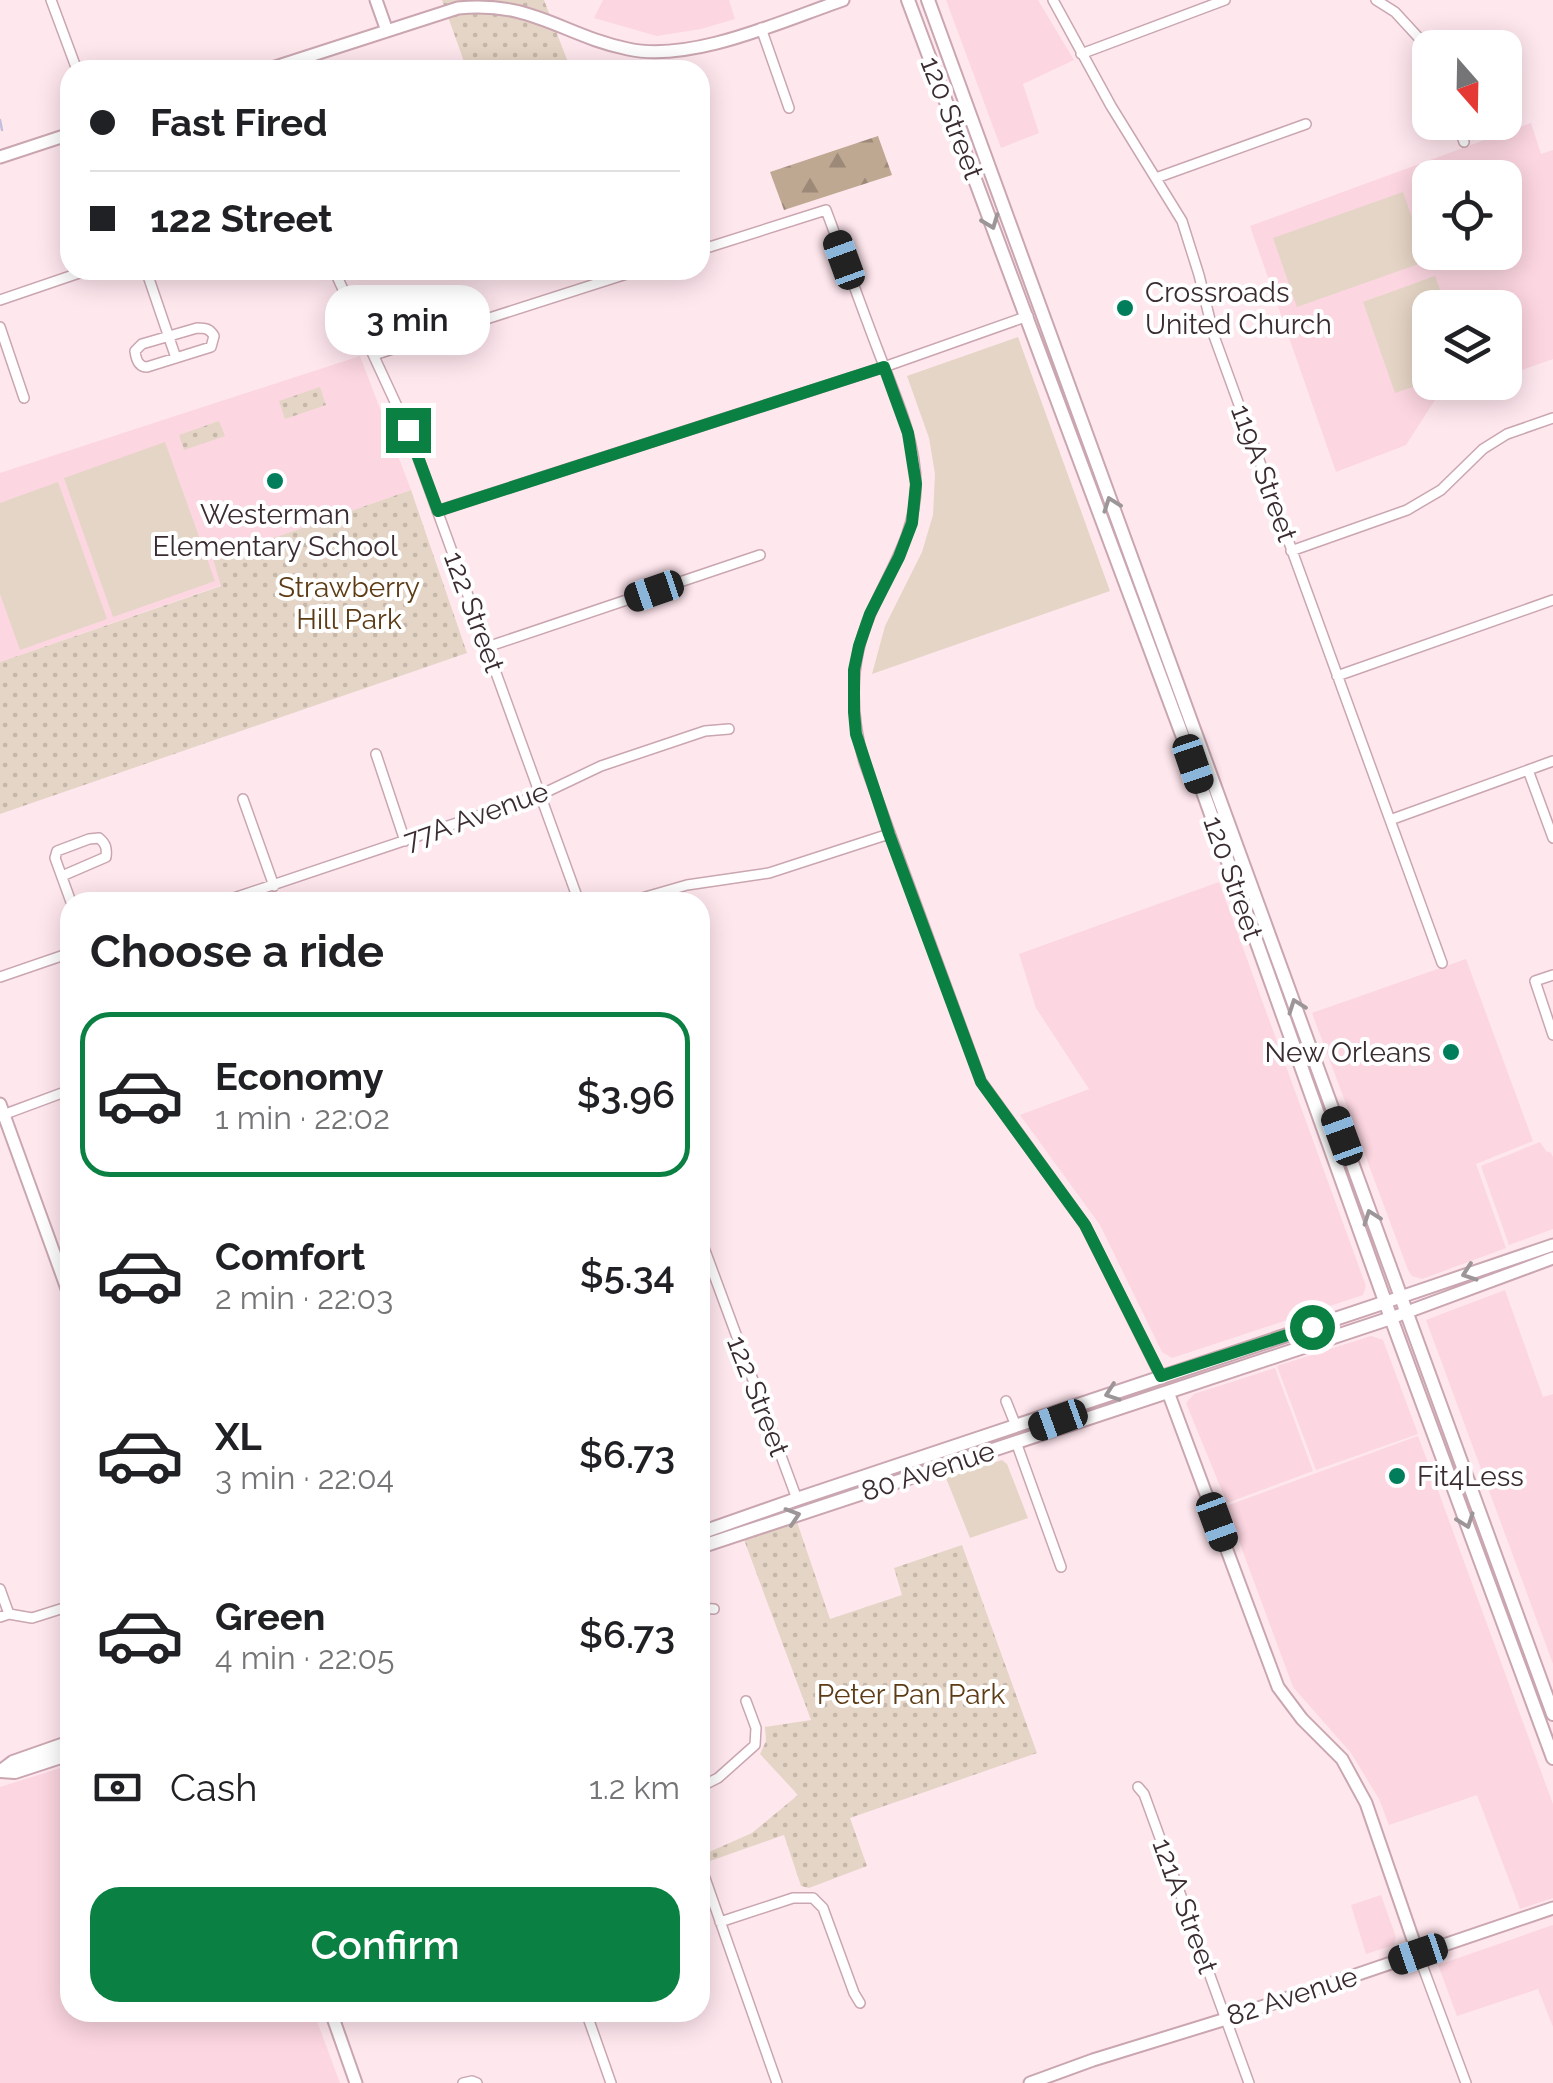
<!DOCTYPE html>
<html lang="en">
<head>
<meta charset="utf-8">
<style>
  :root { --surface:#fff; --page:#f6f6f6; --text:#202124; --muted:#757577; --line:#e0e0e0; --accent:#0b8043 }
  body { margin:0; font-family:Raleway,sans-serif; background:var(--page); color:var(--text); height:100vh; display:flex; flex-direction:column; font-size:38px; white-space:nowrap }
  * { box-sizing:border-box; margin:0 }
  p { font-size:32px; color:var(--muted) }
  .icon { flex:none; width:55px; height:55px; fill:none; stroke:currentColor; stroke-width:2; stroke-linecap:round; stroke-linejoin:round }
  .map { position:relative; flex:1; overflow:hidden }
  .details { position:absolute; left:60px; top:892px; width:650px; height:1130px; display:flex; flex-direction:column; background:var(--surface); border-radius:30px; box-shadow:0 5px 25px #0003 }
  .details>* { flex:none }
  .hud { position:absolute; left:60px; top:60px; width:650px; height:220px; border-radius:30px; box-shadow:0 5px 25px #0003; display:grid; align-content:center; height:220px; padding:0 30px; background:var(--surface) }
  .needle { width:65px; rotate:160deg }
  .controls { position:absolute; left:1412px; top:30px; display:grid; gap:20px }
  .controls a { display:grid; place-items:center; width:110px; height:110px; border-radius:20px; background:var(--surface); box-shadow:0 5px 25px #0003; font-size:50px }
  .end { position:absolute; width:45px; height:45px; margin:-22px; border:12px solid #0b8043; background:#fff; box-shadow:0 0 0 5px #fff }
  .from { border-radius:50% }
  .bubble { position:absolute; height:70px; border-radius:30px; background:var(--surface); box-shadow:0 5px 25px #0003; font-size:32px; font-weight:600; line-height:70px; text-align:center }
  .car { position:absolute; width:30px; height:60px; margin:-30px -15px; border-radius:12px; box-shadow:0 0 8px 2px #0007; background:linear-gradient(#222 24%,#8ab4d8 0 40%,#222 0 76%,#8ab4d8 0 86%,#222 0) }
  .hud b { display:flex; align-items:center; gap:35px; height:95px; font-size:38px }
  .hud b+b { border-top:2px solid var(--line) }
  .hud i { width:25px; height:25px; background:var(--text) }
  ul { padding:0; list-style:none }
  li { display:flex; align-items:center; gap:30px; height:165px; margin:0 20px 15px; padding:0 10px; border:5px solid transparent; border-radius:30px }
  li div { flex:1 }
  li b { display:block; font-size:38px }
  li em { font-style:normal; font-weight:600 }
  li.active { border-color:var(--accent) }
  li>.icon { width:90px; height:90px; stroke-width:1.5 }
  h2 { padding:0 30px; font-size:45px; line-height:120px }
  .pay { display:flex; align-items:center; gap:25px; height:110px; padding:0 30px; font-size:38px }
  .pay p { margin-inline-start:auto }
  .primary-button { display:flex; gap:20px; margin-top:auto; padding:20px 30px }
  .primary-button a { flex:1; height:115px; border-radius:30px; background:var(--accent); color:#fff; font-size:40px; font-weight:600; line-height:115px; text-align:center }
  .map>svg:first-child { display:block }
  .built { fill:#fcd6e1; fill-rule:evenodd }
  .grass { fill:#e5d5c6 }
  .forest { fill:url(#forest-firs) }
  .park { fill:url(#park-dots) }
  .lines { fill:none; stroke-linecap:round; stroke-linejoin:round }
  .stream { stroke:#c3bfdc; stroke-width:2.5 }
  .minor-casing { stroke:#caa6b0; stroke-width:12 }
  .tertiary-casing { stroke:#caa6b0; stroke-width:15 }
  .secondary-casing { stroke:#caa6b0; stroke-width:16 }
  .minor { stroke:#fff; stroke-width:9 }
  .tertiary { stroke:#fff; stroke-width:11 }
  .secondary { stroke:#fff; stroke-width:12 }
  .oneway { stroke:#9c9698 }
  .route { stroke:#0b8043; stroke-width:12 }
  .poi-dot { fill:#007d5b; stroke:#fff; stroke-width:4 }
  .labels { text-anchor:middle; dominant-baseline:central; stroke-width:8; stroke-linejoin:round; paint-order:stroke }
  .street-label { font-size:28px; fill:#3a2c30; stroke:#fff }
  .poi-label { font-size:28px; fill:#3a2c30; stroke:#fff; text-anchor:start }
  .park-label { font-size:28px; fill:#5d3b15; stroke:#fff }
</style>
</head>
<body>
<div class="map">
<svg width="1553" height="2083" viewBox="0 0 1553 2083">
  <defs>
    <pattern id="forest-firs" width="22" height="20" patternUnits="userSpaceOnUse" patternTransform="scale(2.5)"><rect width="22" height="20" fill="#bfa892"/><path d="M5 1l3.5 6h-7zM16 11l3.5 6h-7z" fill="#9c8978"/></pattern>
    <pattern id="park-dots" width="8" height="8" patternUnits="userSpaceOnUse" patternTransform="scale(2.5)"><rect width="8" height="8" fill="#e5d5c6"/><path d="M2 2h.1M6 6h.1" fill="none" stroke="#c5b7aa" stroke-width="1.8" stroke-linecap="round"/></pattern>
  </defs>
  <rect width="100%" height="100%" fill="#ffe7ee"/>
  <path class="built" d="M603 0H729L735 19 701 29 657 36 594 18Z
    M946 0H1038L1074 60 1023 84 1039 133 1001 148Z
    M1531 123 1541 154 1553 150V359L1505 376V308H1430V382L1486 383 1435 400 1406 445 1336 472 1250 226ZM1430 178H1505V252H1430Z
    M360 356 411 490 213 559 222 585 0 662V473Z
    M1219 882 1366 1286 1363 1295 1172 1358 1162 1352 1100 1225 1020 1115 1089 1089 1036 1008 1019 954Z
    M1466 959 1533 1141 1476 1164 1506 1248 1422 1279 1412 1276 1408 1270 1312 1013Z
    M1540 1142 1546 1151 1551 1153 1553 1157V1229L1509 1245 1481 1166Z
    M1505 1290 1543 1397 1553 1394V1664L1426 1320Z
    M1371 1336 1383 1340 1418 1434 1316 1470 1277 1366Z
    M1275 1368 1313 1471 1227 1503 1186 1403 1194 1394Z
    M1418 1436 1553 1804V1898L1520 1909 1477 1795 1389 1825 1379 1799 1351 1753 1293 1687 1226 1506Z
    M70 1765V2012L314 2013 340 2083H0V1787Z
    M1381 1895 1396 1937 1394 1945 1366 1954 1351 1905Z
    M1553 1925V2027L1538 1989 1457 2016 1438 1965Z"/>
  <path class="grass" d="M1403 192 1427 261 1297 307 1273 238Z
    M1435 276 1446 307 1430 308V381L1395 393 1363 302Z
    M1018 337 1110 591 872 674 885 626 922 552 933 515 935 474 929 438 907 376Z
    M165 442 215 581 113 617 64 478Z
    M58 482 107 619 20 650 0 594V503Z
    M1002 1460 1007 1464 1028 1518 970 1538 946 1478Z"/>
  <path class="forest" d="M878 136 892 175 784 210 770 172Z"/>
  <path class="park" d="M442 0H544L571 70H467Z
    M320 387 326 405 285 419 279 401Z
    M219 421 225 436 184 450 179 435Z
    M411 490 467 653 0 814V662L221 586 213 559Z
    M796 1519 830 1619 902 1595 894 1568 962 1545 1037 1753 850 1818 867 1866 809 1888 801 1886 784 1835 710 1861 707 1853 752 1833 798 1795 760 1754 766 1741 765 1727 811 1720 743 1537Z"/>
  <g class="lines">
    <path class="stream" d="M0 120 2 130"/>
    <defs>
      <path id="minor" d="M51 0 77 70
        M1053 0 1111 106 1182 221 1199 275 1214 336 1442 963
        M1376 0 1395 12 1430 50
        M761 28 789 108
        M1081 54 1225 0
        M1457 122 1464 142
        M1156 178 1306 124
        M700 250 826 210C844 258 861 306 879 353 895 395 916 440 916 485 916 533 889 571 871 613 849 662 850 712 864 762L981 1081 1085 1225 1162 1379
        M146 270 176 358
        M334 270 408 430 579 902
        M0 300 88 270
        M0 327 24 398
        M197 328C206 328 210 329 214 336L211 347 147 367C138 367 136 359 135 351L142 344Z
        M374 355 639 270
        M437 511 884 367 1028 316
        M1291 551 1407 510 1441 490 1483 449 1507 434 1553 418
        M487 647 760 555
        M1337 676 1553 600
        M376 754 405 841
        M1528 770 1553 838
        M243 799 274 886
        M1390 820 1553 761
        M62 876 106 857C107 848 106 844 99 838L89 839 57 851 55 858 71 902
        M222 902 540 795 601 766 705 731 729 729
        M628 902 687 885 769 873 889 834
        M1553 975 1535 981 1553 1035
        M0 977 70 953
        M0 1116 70 1090
        M700 1237 797 1499
        M1006 1401 1016 1426
        M1016 1442 1061 1567
        M0 1589 9 1614
        M700 1608 714 1609
        M0 1617 9 1614 32 1618 70 1606
        M700 1787 718 1778 755 1745 756 1728 746 1701
        M1138 1787 1144 1794 1249 2083
        M700 1864 777 2083
        M720 1922 793 1898H813L823 1908 854 1993 860 2003
        M1418 1954 1466 2083
        M586 2012 611 2083
        M463 2083 472 2081 477 2083"/>
      <path id="tertiary" d="M376 0 387 31
        M266 70 458 8C531 0 564 36 628 49 691 63 782 21 843 0
        M0 157 70 134
        M0 1104 70 1297
        M1386 1302 1553 1245
        M1391 1318 1553 1258
        M1168 1392 1278 1687 1302 1719 1342 1759 1366 1803 1418 1954
        M331 2012 356 2083
        M1030 2083 1093 2060 1226 2019 1553 1908"/>
      <path id="secondary" d="M908 0 1193 764 1391 1318 1553 1758
        M928 0 1553 1714
        M700 1533 797 1499 1386 1302
        M700 1547 1391 1318
        M0 1771 15 1772 70 1754
        M1 1771 13 1762 70 1742"/>
    </defs>
    <use href="#minor" class="minor-casing"/>
    <use href="#tertiary" class="tertiary-casing"/>
    <use href="#secondary" class="secondary-casing"/>
    <use href="#minor" class="minor"/>
    <use href="#tertiary" class="tertiary"/>
    <use href="#secondary" class="secondary"/>
  </g>
  <defs><path id="oneway-chevron" d="M-2-3.5L2.5 0L-2 3.5" fill="none" stroke-width="1.6" stroke-linecap="round" stroke-linejoin="round" transform="scale(2.5)"/></defs>
  <g class="oneway">
    <use href="#oneway-chevron" transform="translate(991 222) rotate(69)"/>
    <use href="#oneway-chevron" transform="translate(1111 504) rotate(-110)"/>
    <use href="#oneway-chevron" transform="translate(1296 1006) rotate(-110)"/>
    <use href="#oneway-chevron" transform="translate(1371 1217) rotate(-110)"/>
    <use href="#oneway-chevron" transform="translate(1469 1273) rotate(161)"/>
    <use href="#oneway-chevron" transform="translate(1112 1393) rotate(161)"/>
    <use href="#oneway-chevron" transform="translate(793 1516) rotate(-18)"/>
    <use href="#oneway-chevron" transform="translate(1466 1521) rotate(70)"/>
  </g>
  <g class="lines">
    <path class="route" d="M408 430 438 511 884 367 908 433 916 484 912 523 899 557 870 614 859 646 854 670V712L856 734 889 834 981 1082 1085 1225 1161 1376 1312 1327"/>
  </g>
  <g class="poi-dot">
    <circle cx="1125" cy="308" r="10"/>
    <circle cx="275" cy="481" r="10"/>
    <circle cx="1451" cy="1052" r="10"/>
    <circle cx="1397" cy="1476" r="10"/>
  </g>
  <g class="labels">
    <g class="street-label">
      <text transform="translate(952 118) rotate(69)">120 Street</text>
      <text transform="translate(1264 473) rotate(70)">119A Street</text>
      <text transform="translate(474 612) rotate(70)">122 Street</text>
      <text transform="translate(476 816) rotate(-20)">77A Avenue</text>
      <text transform="translate(1233 878) rotate(71)">120 Street</text>
      <text transform="translate(758 1396) rotate(69)">122 Street</text>
      <text transform="translate(928 1471) rotate(-18)">80 Avenue</text>
      <text transform="translate(1185 1906) rotate(70)">121A Street</text>
      <text transform="translate(1292 1996) rotate(-18)">82 Avenue</text>
    </g>
    <g class="poi-label">
      <text x="1145" y="292">Crossroads<tspan x="1145" dy="32">United Church</tspan></text>
      <text x="275" y="514" text-anchor="middle">Westerman<tspan x="275" dy="32">Elementary School</tspan></text>
      <text x="1431" y="1052" text-anchor="end">New Orleans</text>
      <text x="1417" y="1476">Fit4Less</text>
    </g>
    <g class="park-label">
      <text x="349" y="587">Strawberry<tspan x="349" dy="32">Hill Park</tspan></text>
      <text x="911" y="1694">Peter Pan Park</text>
    </g>
  </g>
</svg>
<div class="controls">
<a><svg class="needle" viewBox="-14 -14 28 28"><path d="M0-13l5 13h-10z" fill="#e53935"/><path d="M0 13l5-13h-10z" fill="#757577"/></svg></a>
<a><svg class="icon" aria-label="locate" viewBox="0 0 24 24"><circle cx="12" cy="12" r="6"/><path d="M12 2v4M12 18v4M2 12h4M18 12h4"/></svg></a>
<a><svg class="icon" aria-label="layers" viewBox="0 0 24 24"><path d="M12 4l9 5-9 5-9-5zM3 14l9 5 9-5"/></svg></a>
</div>
<i class="end from" style="left:1312px;top:1327px"></i>
<i class="end" style="left:408px;top:430px"></i>
<div class="bubble" style="left:325px;top:285px;width:165px">3 min</div>
<i class="car" style="left:844px;top:260px;rotate:340deg"></i>
<i class="car" style="left:654px;top:591px;rotate:251deg"></i>
<i class="car" style="left:1193px;top:764px;rotate:161deg"></i>
<i class="car" style="left:1342px;top:1136px;rotate:340deg"></i>
<i class="car" style="left:1058px;top:1420px;rotate:250deg"></i>
<i class="car" style="left:1217px;top:1522px;rotate:160deg"></i>
<i class="car" style="left:1418px;top:1954px;rotate:251deg"></i>
<div class="hud">
<b><i class="from"></i>Fast Fired</b>
<b><i></i>122 Street</b>
</div>
<section class="details">
<h2>Choose a ride</h2>
<ul>
<li class="active"><svg class="icon" aria-label="car" viewBox="0 0 24 24"><path d="M5 17H2v-5l4-1 3-4h7l3 4 3 1v5h-3M9 17h6M6 11h13"/><circle cx="7" cy="17" r="2"/><circle cx="17" cy="17" r="2"/></svg><div><b>Economy</b><p>1 min · 22:02</p></div><em>$3.96</em></li>
<li><svg class="icon" aria-label="car" viewBox="0 0 24 24"><path d="M5 17H2v-5l4-1 3-4h7l3 4 3 1v5h-3M9 17h6M6 11h13"/><circle cx="7" cy="17" r="2"/><circle cx="17" cy="17" r="2"/></svg><div><b>Comfort</b><p>2 min · 22:03</p></div><em>$5.34</em></li>
<li><svg class="icon" aria-label="car" viewBox="0 0 24 24"><path d="M5 17H2v-5l4-1 3-4h7l3 4 3 1v5h-3M9 17h6M6 11h13"/><circle cx="7" cy="17" r="2"/><circle cx="17" cy="17" r="2"/></svg><div><b>XL</b><p>3 min · 22:04</p></div><em>$6.73</em></li>
<li><svg class="icon" aria-label="car" viewBox="0 0 24 24"><path d="M5 17H2v-5l4-1 3-4h7l3 4 3 1v5h-3M9 17h6M6 11h13"/><circle cx="7" cy="17" r="2"/><circle cx="17" cy="17" r="2"/></svg><div><b>Green</b><p>4 min · 22:05</p></div><em>$6.73</em></li>
</ul>
<div class="pay"><svg class="icon" aria-label="cash" viewBox="0 0 24 24"><path d="M3 7h18v10H3z"/><circle cx="12" cy="12" r="2"/></svg>Cash<p>1.2 km</p></div>
<div class="primary-button"><a>Confirm</a></div>
</section>
</div>
</body>
</html>
